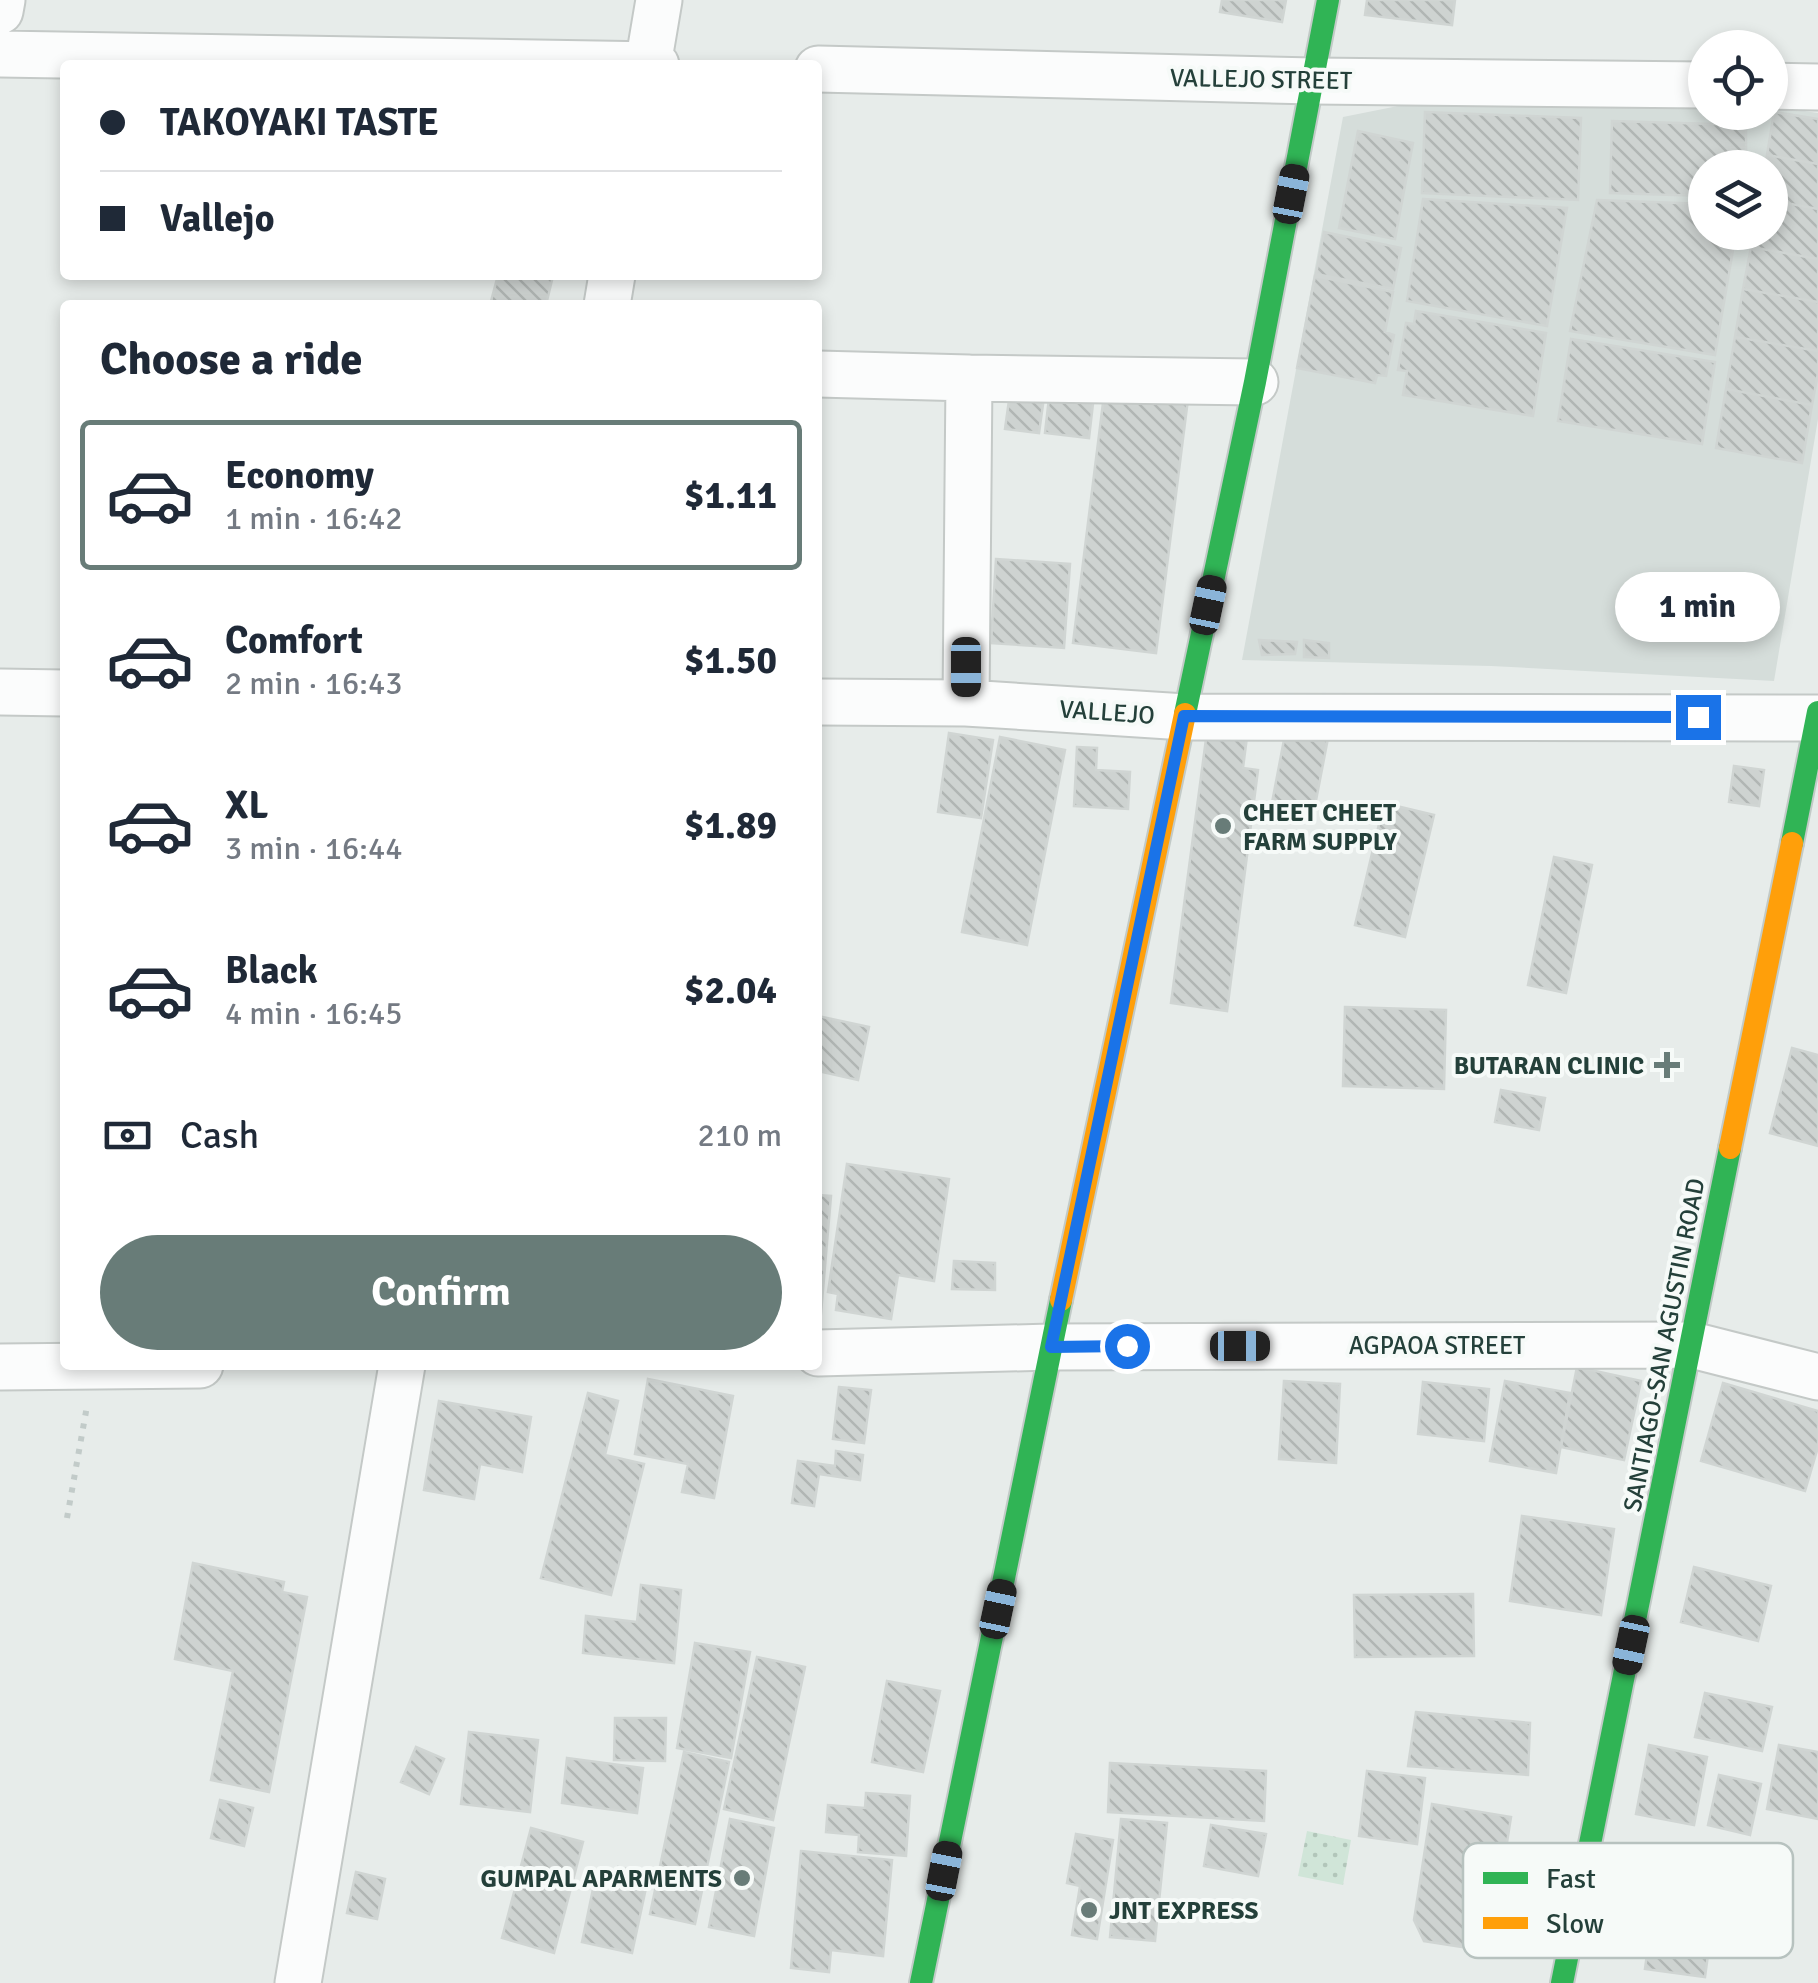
<!DOCTYPE html>
<html lang="en">
<head>
<meta charset="utf-8">
<style>
  :root { --surface:#fff; --page:#f2f2f3; --text:#1f2937; --muted:#747a83; --line:#e0e1e3; --accent:#687c78 }
  body { margin:0; font-family:Signika,sans-serif; background:var(--page); color:var(--text); height:100vh; display:flex; flex-direction:column; font-size:38px; white-space:nowrap }
  * { box-sizing:border-box; margin:0 }
  p { font-size:32px; color:var(--muted) }
  .icon { flex:none; width:55px; height:55px; fill:none; stroke:currentColor; stroke-width:2; stroke-linecap:round; stroke-linejoin:round }
  .map { position:relative; flex:1; overflow:hidden }
  .panel { position:absolute; left:60px; top:300px; width:762px; height:1070px; display:flex; flex-direction:column; background:var(--surface); border-radius:10px; box-shadow:0 5px 15px #0003 }
  .panel>* { flex:none }
  .banner { position:absolute; left:60px; top:60px; width:762px; height:220px; border-radius:10px; box-shadow:0 5px 15px #0003; display:grid; align-content:center; height:220px; padding:0 40px; background:var(--surface) }
  .fabs { position:absolute; left:1688px; top:30px; display:grid; gap:20px }
  .fabs a { display:grid; place-items:center; width:100px; height:100px; border-radius:50%; background:var(--surface); box-shadow:0 5px 15px #0003; font-size:50px }
  .end { position:absolute; width:45px; height:45px; margin:-22px; border:12px solid #1a73e8; background:#fff; box-shadow:0 0 0 5px #fff }
  .from { border-radius:50% }
  .bubble { position:absolute; height:70px; border-radius:35px; background:var(--surface); box-shadow:0 5px 15px #0003; font-size:32px; font-weight:800; line-height:70px; text-align:center }
  .car { position:absolute; width:30px; height:60px; margin:-30px -15px; border-radius:12px; box-shadow:0 0 8px 2px #0007; background:linear-gradient(#222 24%,#8ab4d8 0 40%,#222 0 76%,#8ab4d8 0 86%,#222 0) }
  .banner b { display:flex; align-items:center; gap:35px; height:95px; font-size:38px }
  .banner b+b { border-top:2px solid var(--line) }
  .banner i { width:25px; height:25px; background:var(--text) }
  ul { padding:0; list-style:none }
  li { display:flex; align-items:center; gap:30px; height:150px; margin:0 20px 15px; padding:0 20px; border:5px solid transparent; border-radius:10px }
  li div { flex:1 }
  li b { display:block; font-size:38px }
  li em { font-style:normal; font-weight:800 }
  li.selected { border-color:var(--accent) }
  li>.icon { width:90px; height:90px; stroke-width:1.5 }
  h2 { padding:0 40px; font-size:45px; line-height:120px }
  .pay { display:flex; align-items:center; gap:25px; height:110px; padding:0 40px; font-size:38px }
  .pay p { margin-inline-start:auto }
  .button { display:flex; gap:20px; margin-top:auto; padding:20px 40px }
  .button a { flex:1; height:115px; border-radius:60px; background:var(--accent); color:#fff; font-size:40px; font-weight:800; line-height:115px; text-align:center }
  .map>svg:first-child { display:block }
  .built { fill:#d5ddda; fill-rule:evenodd }
  .garden { fill:url(#garden-dots) }
  .building { fill:url(#building-back-hatch); stroke:#d0d5d3; stroke-width:2.5 }
  .lines { fill:none; stroke-linecap:round; stroke-linejoin:round }
  .street-casing { stroke:#c4c9c7; stroke-width:49 }
  .fast-casing { stroke:#c2cac7; stroke-width:26 }
  .slow-casing { stroke:#c2cac7; stroke-width:26 }
  .path { stroke:#c2cbc9; stroke-width:6; stroke-dasharray:5 8; stroke-linecap:butt }
  .street { stroke:#fbfcfc; stroke-width:45 }
  .fast { stroke:#30b455; stroke-width:22 }
  .slow { stroke:#ff9f0a; stroke-width:22 }
  .route { stroke:#1a73e8; stroke-width:12 }
  .poi-dot { fill:#687c78; stroke:#f6faf8; stroke-width:4 }
  .labels { text-anchor:middle; dominant-baseline:central; stroke-width:8; stroke-linejoin:round; paint-order:stroke }
  .street-label { font-size:25px; fill:#24403a; stroke:#f6faf8 }
  .poi-label { font-size:25px; font-weight:bold; fill:#24403a; stroke:#f6faf8; text-anchor:start }
  .key { fill:#f6faf8; stroke:#b7c2bf; stroke-width:2.5 }
  .key-label { font-size:28px; fill:#24403a }
</style>
</head>
<body>
<div class="map">
<svg width="1818" height="1983" viewBox="0 0 1818 1983">
  <defs>
    <pattern id="garden-dots" width="8" height="8" patternUnits="userSpaceOnUse" patternTransform="scale(2.5)"><rect width="8" height="8" fill="#d0e5d8"/><path d="M2 2h.1M6 6h.1" fill="none" stroke="#b2c6ba" stroke-width="1.8" stroke-linecap="round"/></pattern>
    <pattern id="building-back-hatch" width="6" height="6" patternUnits="userSpaceOnUse" patternTransform="scale(2.5)"><rect width="6" height="6" fill="#ced3d1"/><path d="M-1 5l2 2M0 0l6 6M5-1l2 2" fill="none" stroke="#b1b6b4"/></pattern>
  </defs>
  <rect width="100%" height="100%" fill="#e7ecea"/>
  <path class="built" d="M1423 101 1705 104V112H1770V106L1818 113V419L1774 681 1491 666 1242 660 1343 117ZM1705 168H1770V232H1705Z"/>
  <path class="garden" d="M1307 1831 1351 1840 1343 1885 1298 1876Z"/>
  <path class="building" d="M1222 0H1286L1282 22 1220 12Z
    M1367 0H1455L1452 25 1365 15Z
    M1425 112 1581 118 1578 200 1422 193Z
    M1774 112 1818 119V164L1767 155Z
    M1612 121 1746 125V168H1705V196L1610 193Z
    M1358 131 1413 143 1395 239 1339 228Z
    M1767 155 1818 164V209L1770 200V168H1765Z
    M1423 199 1567 208 1547 326 1407 301Z
    M1597 200 1705 204V232H1736L1715 355 1570 331Z
    M1770 200 1818 209V259L1751 247 1753 232H1770Z
    M1324 232 1401 248 1393 289 1316 274Z
    M1751 247 1818 259V302L1743 289Z
    M498 275 553 276 546 305H490Z
    M1315 276 1393 292 1385 332 1394 335 1386 376 1377 375 1375 383 1297 368Z
    M1743 289 1818 302V351L1735 337Z
    M1416 311 1546 333 1533 416 1403 395 1407 371 1398 370 1406 323 1414 324Z
    M1735 337 1818 351V373L1812 405 1726 389Z
    M1571 339 1715 362 1702 444 1558 421Z
    M1105 387 1188 399 1156 653 1073 643Z
    M1050 389 1094 395 1089 438 1045 433Z
    M1726 389 1812 405 1802 463 1716 448Z
    M1010 393 1044 397 1039 433 1005 429Z
    M996 559 1070 564 1064 648 991 643Z
    M1259 640 1297 642 1295 654 1262 655Z
    M1304 640 1329 643V658L1304 657Z
    M1208 724 1248 729 1243 768 1258 770 1227 1011 1171 1003Z
    M1287 724 1329 733 1313 816 1271 808Z
    M949 733 993 740 981 818 938 812Z
    M1000 737 1065 750 1027 945 962 932Z
    M1077 747 1097 748 1096 770 1130 772 1128 809 1074 806Z
    M1734 766 1764 770 1759 806 1729 802Z
    M1384 803 1434 815 1405 937 1355 925Z
    M1554 857 1592 865 1566 993 1528 985Z
    M1345 1007 1446 1010 1444 1089 1343 1086Z
    M818 1016 869 1027 858 1080 818 1071Z
    M1792 1048 1818 1055V1146L1770 1133Z
    M1501 1090 1545 1098 1539 1130 1495 1122Z
    M847 1164 949 1179 934 1281 898 1275 891 1319 836 1310 838 1294 828 1292Z
    M818 1195 831 1196 820 1325 818 1324Z
    M954 1261 995 1263V1290L952 1289Z
    M1577 1367 1641 1381 1624 1460 1561 1447Z
    M648 1379 733 1396 714 1498 682 1492 688 1464 635 1454Z
    M1284 1381 1340 1384 1336 1463 1279 1459Z
    M1505 1381 1570 1393 1556 1473 1490 1461Z
    M1423 1382 1489 1389 1484 1441 1418 1434Z
    M1723 1383 1818 1411V1447L1805 1491 1701 1461Z
    M839 1387 871 1390 864 1443 833 1439Z
    M588 1393 618 1401 605 1455 644 1464 611 1595 541 1578Z
    M439 1401 531 1417 522 1472 480 1464 474 1499 424 1490Z
    M836 1451 863 1455 860 1480 819 1474 814 1506 792 1503 798 1461 835 1466Z
    M1522 1516 1614 1529 1601 1615 1510 1601Z
    M193 1563 284 1582 282 1592 307 1597 269 1792 211 1780 233 1671 175 1659Z
    M1694 1567 1771 1586 1758 1641 1681 1622Z
    M641 1585 681 1590 674 1663 583 1653 586 1616 637 1622Z
    M1473 1594 1474 1656 1355 1657 1354 1595Z
    M695 1643 750 1652 731 1758 677 1748Z
    M757 1657 805 1667 773 1820 724 1809Z
    M887 1681 940 1691 923 1772 872 1762Z
    M1705 1693 1772 1707 1762 1751 1695 1737Z
    M1416 1712 1530 1723 1528 1775 1408 1766Z
    M615 1718H666L665 1761 614 1760Z
    M469 1732 538 1740 530 1812 461 1804Z
    M1649 1745 1707 1757 1694 1825 1636 1814Z
    M1779 1745 1818 1752V1819L1767 1809Z
    M416 1747 444 1759 429 1794 401 1782Z
    M684 1752 729 1762 695 1924 650 1914Z
    M567 1758 643 1768 637 1813 562 1803Z
    M1110 1763 1266 1771 1264 1821 1108 1812Z
    M1367 1771 1425 1778 1417 1844 1359 1836Z
    M1719 1775 1761 1784 1750 1835 1708 1825Z
    M866 1793 910 1796 906 1856 858 1852 859 1835 826 1832 828 1805 865 1808Z
    M220 1800 253 1808 244 1846 211 1838Z
    M1432 1804 1511 1817 1503 1868 1533 1872 1520 1956 1424 1941 1414 1920Z
    M730 1819 774 1828 754 1936 709 1927Z
    M1121 1819 1167 1823 1155 1941 1110 1937Z
    M1211 1825 1266 1834 1258 1876 1204 1866Z
    M531 1828 583 1842 554 1953 502 1938Z
    M1076 1834 1113 1840 1097 1939 1072 1935 1080 1886 1067 1883Z
    M801 1851 892 1860 883 1956 831 1950 829 1972 791 1968Z
    M618 1867 649 1874 632 1953 582 1942 593 1889 613 1893Z
    M356 1872 385 1879 377 1919 347 1913Z
    M1655 1895 1715 1903 1705 1977 1645 1969Z"/>
  <g class="lines">
    <defs>
      <path id="street" d="M0 11 2 0
        M0 54 656 65
        M648 65 659 0
        M818 69 1313 81 1705 85
        M1770 86 1818 87
        M607 305 612 275
        M818 374 969 378 966 703
        M969 378 1255 382
        M0 692 65 693
        M818 702 966 703 1185 717 1818 718
        M818 1353 1051 1347 1692 1345 1818 1377
        M0 1367 200 1365
        M298 1983 402 1365"/>
      <path id="fast" d="M1185 714 1255 382 1328 0
        M1792 843 1818 712
        M921 1983 1061 1300
        M1562 1983 1730 1148"/>
      <path id="slow" d="M1730 1148 1792 843
        M1061 1300 1185 714"/>
    </defs>
    <use href="#street" class="street-casing"/>
    <use href="#fast" class="fast-casing"/>
    <use href="#slow" class="slow-casing"/>
    <path class="path" d="M67 1518 87 1406"/>
    <use href="#street" class="street"/>
    <use href="#fast" class="fast"/>
    <use href="#slow" class="slow"/>
  </g>
  <g class="lines">
    <path class="route" d="M1127 1346 1051 1347 1184 716 1698 717"/>
  </g>
  <g class="poi-dot">
    <circle cx="1223" cy="826" r="10"/>
    <path d="M1662 1050h10v10h10v10h-10v10h-10v-10h-10v-10h10z"/>
    <circle cx="742" cy="1878" r="10"/>
    <circle cx="1089" cy="1910" r="10"/>
  </g>
  <g class="labels">
    <g class="street-label">
      <text transform="translate(1261 79) rotate(1)">VALLEJO STREET</text>
      <text transform="translate(1107 712) rotate(4)">VALLEJO</text>
      <text x="1437" y="1345">AGPAOA STREET</text>
      <text transform="translate(1664 1345) rotate(-79)">SANTIAGO-SAN AGUSTIN ROAD</text>
    </g>
    <g class="poi-label">
      <text x="1243" y="812">CHEET CHEET<tspan x="1243" dy="29">FARM SUPPLY</tspan></text>
      <text x="1644" y="1065" text-anchor="end">BUTARAN CLINIC</text>
      <text x="722" y="1878" text-anchor="end">GUMPAL APARMENTS</text>
      <text x="1109" y="1910">JNT EXPRESS</text>
    </g>
  </g>
  <rect x="1463" y="1843" width="330" height="115" rx="15" class="key"/>
  <rect x="1483" y="1872" width="45" height="12" fill="#30b455"/>
  <rect x="1483" y="1917" width="45" height="12" fill="#ff9f0a"/>
  <g class="key-label">
    <text x="1546" y="1888">Fast</text>
    <text x="1546" y="1933">Slow</text>
  </g>
</svg>
<div class="fabs">
<a><svg class="icon" aria-label="locate" viewBox="0 0 24 24"><circle cx="12" cy="12" r="6"/><path d="M12 2v4M12 18v4M2 12h4M18 12h4"/></svg></a>
<a><svg class="icon" aria-label="layers" viewBox="0 0 24 24"><path d="M12 4l9 5-9 5-9-5zM3 14l9 5 9-5"/></svg></a>
</div>
<i class="end from" style="left:1127px;top:1346px"></i>
<i class="end" style="left:1698px;top:717px"></i>
<div class="bubble" style="left:1615px;top:572px;width:165px">1 min</div>
<i class="car" style="left:1291px;top:194px;rotate:11deg"></i>
<i class="car" style="left:1208px;top:605px;rotate:12deg"></i>
<i class="car" style="left:966px;top:667px;rotate:180deg"></i>
<i class="car" style="left:1240px;top:1346px;rotate:90deg"></i>
<i class="car" style="left:998px;top:1609px;rotate:12deg"></i>
<i class="car" style="left:1631px;top:1645px;rotate:192deg"></i>
<i class="car" style="left:944px;top:1871px;rotate:11deg"></i>
<div class="banner">
<b><i class="from"></i>TAKOYAKI TASTE</b>
<b><i></i>Vallejo</b>
</div>
<section class="panel">
<h2>Choose a ride</h2>
<ul>
<li class="selected"><svg class="icon" aria-label="car" viewBox="0 0 24 24"><path d="M5 17H2v-5l4-1 3-4h7l3 4 3 1v5h-3M9 17h6M6 11h13"/><circle cx="7" cy="17" r="2"/><circle cx="17" cy="17" r="2"/></svg><div><b>Economy</b><p>1 min · 16:42</p></div><em>$1.11</em></li>
<li><svg class="icon" aria-label="car" viewBox="0 0 24 24"><path d="M5 17H2v-5l4-1 3-4h7l3 4 3 1v5h-3M9 17h6M6 11h13"/><circle cx="7" cy="17" r="2"/><circle cx="17" cy="17" r="2"/></svg><div><b>Comfort</b><p>2 min · 16:43</p></div><em>$1.50</em></li>
<li><svg class="icon" aria-label="car" viewBox="0 0 24 24"><path d="M5 17H2v-5l4-1 3-4h7l3 4 3 1v5h-3M9 17h6M6 11h13"/><circle cx="7" cy="17" r="2"/><circle cx="17" cy="17" r="2"/></svg><div><b>XL</b><p>3 min · 16:44</p></div><em>$1.89</em></li>
<li><svg class="icon" aria-label="car" viewBox="0 0 24 24"><path d="M5 17H2v-5l4-1 3-4h7l3 4 3 1v5h-3M9 17h6M6 11h13"/><circle cx="7" cy="17" r="2"/><circle cx="17" cy="17" r="2"/></svg><div><b>Black</b><p>4 min · 16:45</p></div><em>$2.04</em></li>
</ul>
<div class="pay"><svg class="icon" aria-label="cash" viewBox="0 0 24 24"><path d="M3 7h18v10H3z"/><circle cx="12" cy="12" r="2"/></svg>Cash<p>210 m</p></div>
<div class="button"><a>Confirm</a></div>
</section>
</div>
</body>
</html>
